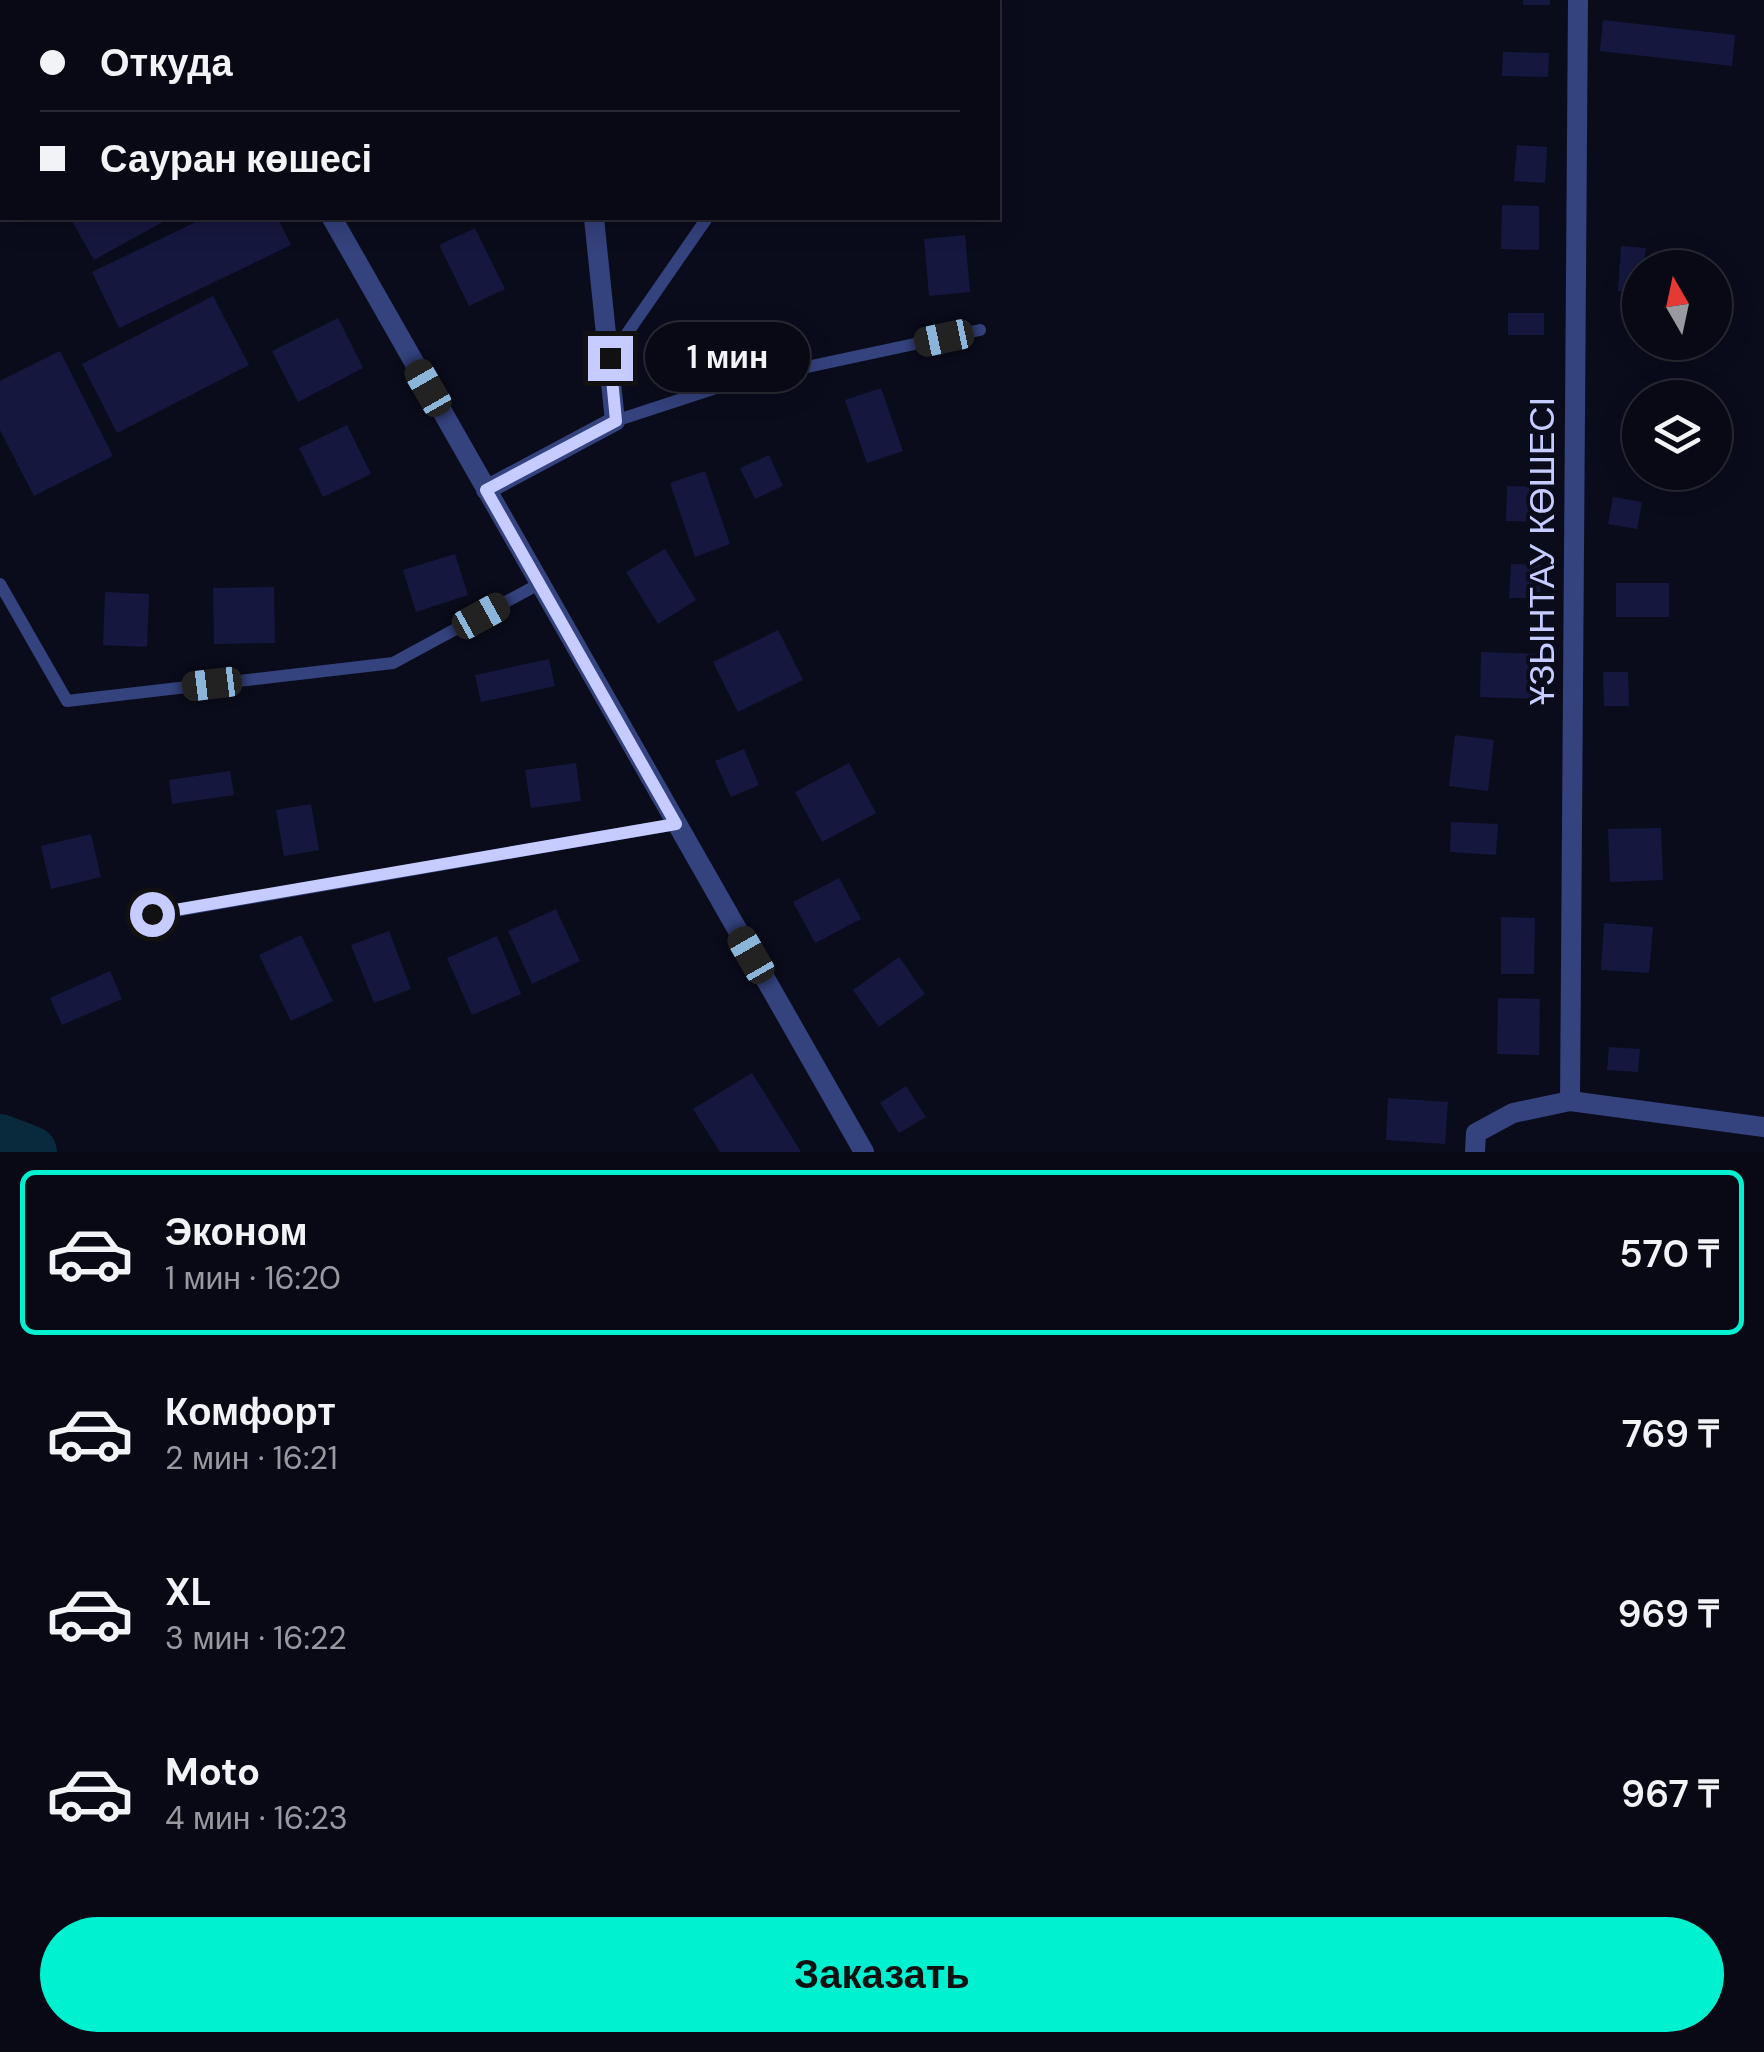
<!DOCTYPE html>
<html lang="ru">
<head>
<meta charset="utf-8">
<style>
  :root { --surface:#080915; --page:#161722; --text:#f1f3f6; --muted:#989aa0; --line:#292a34; --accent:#00f1d0 }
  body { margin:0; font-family:"DM Sans",sans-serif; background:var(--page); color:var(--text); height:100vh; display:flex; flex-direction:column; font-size:38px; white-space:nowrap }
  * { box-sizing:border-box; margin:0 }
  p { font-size:32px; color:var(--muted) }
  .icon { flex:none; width:55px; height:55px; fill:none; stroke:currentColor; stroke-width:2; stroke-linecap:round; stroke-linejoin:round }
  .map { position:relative; height:1152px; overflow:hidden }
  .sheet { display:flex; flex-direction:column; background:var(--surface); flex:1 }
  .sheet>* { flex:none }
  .banner { position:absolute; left:0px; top:0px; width:1000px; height:220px; box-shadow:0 5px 25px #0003,0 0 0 2px var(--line); display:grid; align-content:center; height:220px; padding:0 40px; background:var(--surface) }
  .needle { width:65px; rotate:351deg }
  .controls { position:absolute; left:1622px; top:250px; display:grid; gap:20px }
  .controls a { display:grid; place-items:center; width:110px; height:110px; border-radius:50%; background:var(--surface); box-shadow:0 5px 25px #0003,0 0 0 2px var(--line); font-size:50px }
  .end { position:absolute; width:45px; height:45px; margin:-22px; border:12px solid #c6ccff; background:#111; box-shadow:0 0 0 5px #111 }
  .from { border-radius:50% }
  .bubble { position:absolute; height:70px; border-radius:35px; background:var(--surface); box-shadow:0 5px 25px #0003,0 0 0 2px var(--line); font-size:32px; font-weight:600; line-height:70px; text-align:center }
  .car { position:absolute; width:30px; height:60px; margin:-30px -15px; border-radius:12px; box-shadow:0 0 8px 2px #0007; background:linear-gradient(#222 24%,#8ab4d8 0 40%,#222 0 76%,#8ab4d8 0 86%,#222 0) }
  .banner b { display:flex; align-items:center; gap:35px; height:95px; font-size:38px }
  .banner b+b { border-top:2px solid var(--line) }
  .banner i { width:25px; height:25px; background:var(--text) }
  ul { padding:18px 0 0; list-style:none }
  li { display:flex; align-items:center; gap:30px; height:165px; margin:0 20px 15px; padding:0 20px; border:5px solid transparent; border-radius:15px }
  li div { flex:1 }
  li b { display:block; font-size:38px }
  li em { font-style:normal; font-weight:600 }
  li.current { border-color:var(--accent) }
  li>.icon { width:90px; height:90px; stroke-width:1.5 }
  .cta { display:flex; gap:20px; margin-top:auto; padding:20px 40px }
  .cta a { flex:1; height:115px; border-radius:60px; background:var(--accent); color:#111; font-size:40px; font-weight:600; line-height:115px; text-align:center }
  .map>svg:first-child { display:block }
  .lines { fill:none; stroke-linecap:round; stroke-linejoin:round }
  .river { stroke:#09293d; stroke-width:52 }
  .building { fill:#16173e }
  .lane { stroke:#34427d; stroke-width:12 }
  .street { stroke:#34427d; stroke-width:20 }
  .route { stroke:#c6ccff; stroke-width:12 }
  .labels { text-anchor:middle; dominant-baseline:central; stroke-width:8; stroke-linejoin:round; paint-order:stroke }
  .street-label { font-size:35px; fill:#c6ccff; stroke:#0a0c1c }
</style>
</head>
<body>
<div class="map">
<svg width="1764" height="1152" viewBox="0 0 1764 1152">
  <rect width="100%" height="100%" fill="#0a0c1c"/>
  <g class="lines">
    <path class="river" d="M0 1140 31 1152"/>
  </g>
  <path class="building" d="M1523 0H1550V5H1523Z
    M1603 20 1735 35 1732 66 1600 51Z
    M1503 52 1549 53 1548 77 1502 76Z
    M1517 145 1547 147 1545 183 1514 181Z
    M1502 205 1539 206V250L1501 249Z
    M70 218H170L94 260Z
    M204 218H278L291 245 119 328 92 272Z
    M475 228 505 289 469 306 439 245Z
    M965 235 970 292 929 296 924 239Z
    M1621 246 1646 248 1640 292 1618 291Z
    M213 296 249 365 117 433 82 364Z
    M1508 313H1544V335H1508Z
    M338 318 363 368 298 402 272 351Z
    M60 351 113 456 34 496 0 430V381Z
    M881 388 903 451 867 463 845 400Z
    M347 425 371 474 323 497 299 448Z
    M769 455 783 486 755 499 740 468Z
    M705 471 730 544 695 557 670 483Z
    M1507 486 1544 487 1543 522 1506 521Z
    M1613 497 1642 502 1637 529 1608 524Z
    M665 549 696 600 658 624 626 572Z
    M455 554 468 595 416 612 403 570Z
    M1511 564 1541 565 1540 598H1509Z
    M1616 583H1669V617H1616Z
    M274 587 275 643 214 644 213 588Z
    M105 592 149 594 147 647 103 645Z
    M778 630 803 680 738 712 713 662Z
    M1481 652 1539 654 1538 699 1480 697Z
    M549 659 555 686 481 702 475 675Z
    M1603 672H1628L1629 706H1604Z
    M1455 735 1494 740 1488 791 1449 786Z
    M744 749 759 785 731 797 715 761Z
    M576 763 581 801 531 808 525 770Z
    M849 763 876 813 822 842 795 792Z
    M230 771 234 795 172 804 169 780Z
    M311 804 319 850 284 856 276 810Z
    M1451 822 1498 824 1496 855 1450 852Z
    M1661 828 1663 880 1610 882 1608 829Z
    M91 834 101 877 51 889 41 846Z
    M839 878 861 919 815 943 793 902Z
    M556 909 580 961 532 984 508 931Z
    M1501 917 1535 918 1534 974H1501Z
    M1604 923 1653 927 1649 973 1601 970Z
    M389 931 411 989 374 1003 351 945Z
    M301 935 333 1001 291 1021 259 955Z
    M497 936 521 994 472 1015 447 958Z
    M899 957 925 994 879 1027 853 990Z
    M110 971 122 999 62 1025 50 998Z
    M1498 998 1540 999 1539 1055 1497 1054Z
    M1609 1047 1640 1049 1638 1072 1607 1070Z
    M752 1073 801 1152H720L693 1109Z
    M906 1086 926 1117 899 1133 880 1103Z
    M1388 1098 1448 1102 1445 1144 1386 1140Z"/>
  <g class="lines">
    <path class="lane" d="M783 2 784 0
      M610 358 707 218
      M615 421 728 384 980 330
      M0 584 67 701 393 663 539 584
      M152 915 676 824"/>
    <path class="street" d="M210 0 211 2
      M550 0V2
      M332 218 864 1152
      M486 490 615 421 594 218
      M1570 1101 1578 0
      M1475 1152 1476 1133 1513 1113 1570 1101 1764 1127"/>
  </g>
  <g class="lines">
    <path class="route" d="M152 914 676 824 486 490 616 421 610 358"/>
  </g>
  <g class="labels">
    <g class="street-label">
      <text transform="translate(1542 551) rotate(-90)">ҰЗЫНТАУ КӨШЕСІ</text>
    </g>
  </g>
</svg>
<div class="controls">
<a><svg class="needle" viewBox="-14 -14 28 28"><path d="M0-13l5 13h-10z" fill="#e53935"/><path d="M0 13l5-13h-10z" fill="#989aa0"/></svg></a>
<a><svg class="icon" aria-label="layers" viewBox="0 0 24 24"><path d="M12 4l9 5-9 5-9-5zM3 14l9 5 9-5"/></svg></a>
</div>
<i class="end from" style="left:152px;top:914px"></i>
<i class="end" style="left:610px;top:358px"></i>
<div class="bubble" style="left:645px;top:322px;width:165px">1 мин</div>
<i class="car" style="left:944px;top:338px;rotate:258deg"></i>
<i class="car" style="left:428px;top:388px;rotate:330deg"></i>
<i class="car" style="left:481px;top:616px;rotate:61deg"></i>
<i class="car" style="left:212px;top:684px;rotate:263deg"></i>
<i class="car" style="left:751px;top:955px;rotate:330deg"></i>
<div class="banner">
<b><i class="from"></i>Откуда</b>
<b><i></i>Сауран көшесі</b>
</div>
</div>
<section class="sheet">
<ul>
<li class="current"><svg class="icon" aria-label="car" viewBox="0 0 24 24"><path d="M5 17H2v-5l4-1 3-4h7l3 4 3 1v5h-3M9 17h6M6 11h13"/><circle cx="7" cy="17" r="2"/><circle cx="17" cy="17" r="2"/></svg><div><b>Эконом</b><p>1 мин · 16:20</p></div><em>570 ₸</em></li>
<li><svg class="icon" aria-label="car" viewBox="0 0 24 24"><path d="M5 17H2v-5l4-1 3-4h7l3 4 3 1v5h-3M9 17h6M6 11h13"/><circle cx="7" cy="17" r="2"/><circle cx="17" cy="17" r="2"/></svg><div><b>Комфорт</b><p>2 мин · 16:21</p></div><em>769 ₸</em></li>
<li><svg class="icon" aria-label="car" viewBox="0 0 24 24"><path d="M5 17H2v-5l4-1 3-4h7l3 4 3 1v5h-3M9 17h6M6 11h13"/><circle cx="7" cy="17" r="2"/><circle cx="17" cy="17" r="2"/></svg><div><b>XL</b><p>3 мин · 16:22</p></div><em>969 ₸</em></li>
<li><svg class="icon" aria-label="car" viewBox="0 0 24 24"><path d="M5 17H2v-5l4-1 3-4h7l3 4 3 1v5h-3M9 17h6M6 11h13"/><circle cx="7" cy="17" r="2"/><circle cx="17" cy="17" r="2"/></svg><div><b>Moto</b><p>4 мин · 16:23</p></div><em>967 ₸</em></li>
</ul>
<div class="cta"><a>Заказать</a></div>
</section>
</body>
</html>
